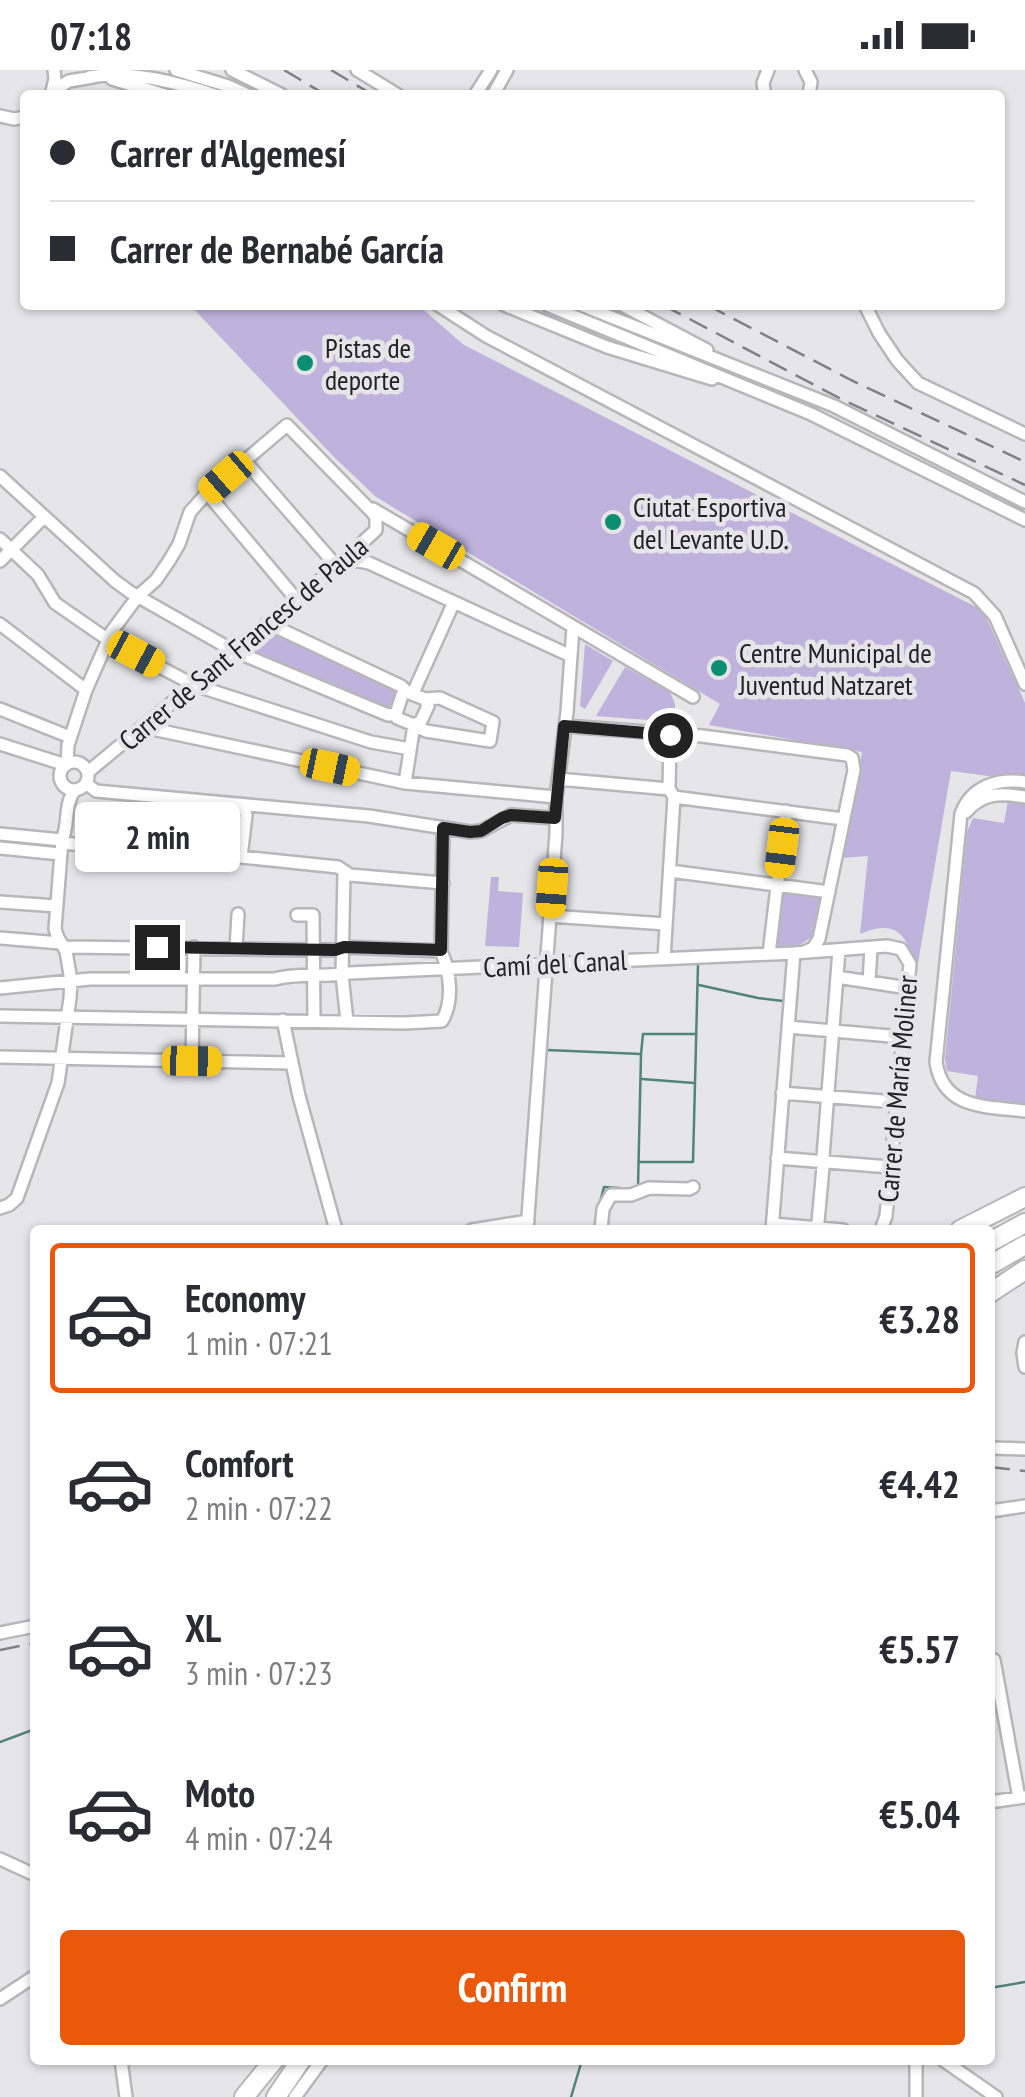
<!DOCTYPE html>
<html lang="en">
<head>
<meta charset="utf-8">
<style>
  :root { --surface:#fff; --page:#f2f2f3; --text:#2b2b33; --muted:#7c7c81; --line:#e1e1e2; --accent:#ea580c }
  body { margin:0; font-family:"PT Sans Narrow",sans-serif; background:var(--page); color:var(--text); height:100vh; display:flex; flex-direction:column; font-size:38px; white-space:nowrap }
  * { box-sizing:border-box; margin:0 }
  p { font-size:32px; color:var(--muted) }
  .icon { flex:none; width:55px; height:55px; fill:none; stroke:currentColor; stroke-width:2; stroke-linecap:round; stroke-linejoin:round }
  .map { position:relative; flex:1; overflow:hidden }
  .panel { position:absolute; left:30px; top:1155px; width:965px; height:840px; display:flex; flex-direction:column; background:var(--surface); border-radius:10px; box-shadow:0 2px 8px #0004 }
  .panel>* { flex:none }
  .guide { position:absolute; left:20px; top:20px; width:985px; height:220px; border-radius:10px; box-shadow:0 2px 8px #0004; display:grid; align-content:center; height:220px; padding:0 30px; background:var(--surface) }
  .end { position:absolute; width:45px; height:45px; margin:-22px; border:12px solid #222223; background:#fff; box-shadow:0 0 0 5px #fff }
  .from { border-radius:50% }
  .bubble { position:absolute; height:70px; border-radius:10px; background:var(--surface); box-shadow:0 2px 8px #0004; font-size:32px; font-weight:600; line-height:70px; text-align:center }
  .car { position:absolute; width:30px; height:60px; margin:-30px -15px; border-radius:12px; box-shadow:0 0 8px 2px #0007; background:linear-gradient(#f5c518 24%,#345 0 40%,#f5c518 0 76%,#345 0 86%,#f5c518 0) }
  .guide b { display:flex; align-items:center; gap:35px; height:95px; font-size:38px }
  .guide b+b { border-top:2px solid var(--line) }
  .guide i { width:25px; height:25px; background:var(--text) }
  ul { padding:18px 0 0; list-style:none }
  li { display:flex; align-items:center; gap:30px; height:150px; margin:0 20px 15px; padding:0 10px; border:5px solid transparent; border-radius:10px }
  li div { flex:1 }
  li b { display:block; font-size:38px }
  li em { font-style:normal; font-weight:600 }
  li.selected { border-color:var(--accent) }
  li>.icon { width:90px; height:90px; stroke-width:1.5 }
  .button { display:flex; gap:20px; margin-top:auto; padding:20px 30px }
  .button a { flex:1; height:115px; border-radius:10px; background:var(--accent); color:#fff; font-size:40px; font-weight:600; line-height:115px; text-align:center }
  .status { display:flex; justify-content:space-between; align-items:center; height:70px; padding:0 50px; background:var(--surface); direction:ltr }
  .status svg { height:28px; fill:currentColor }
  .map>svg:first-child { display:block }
  .green { fill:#bfb3dd }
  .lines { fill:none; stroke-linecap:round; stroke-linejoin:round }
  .stream { stroke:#528576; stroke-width:2.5 }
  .minor-casing { stroke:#b7b6b9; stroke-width:16 }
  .highway-casing { stroke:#b7b6b9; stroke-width:22 }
  .minor { stroke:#fff; stroke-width:11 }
  .highway { stroke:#fff; stroke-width:18 }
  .rail { stroke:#818082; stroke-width:2.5; stroke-dasharray:20 10; stroke-linecap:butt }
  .route { stroke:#222223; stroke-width:12 }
  .poi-dot { fill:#0d8e73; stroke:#e6e5e8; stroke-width:4 }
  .labels { text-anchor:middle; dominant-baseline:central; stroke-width:9; stroke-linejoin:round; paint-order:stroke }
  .poi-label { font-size:28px; fill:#222223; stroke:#e6e5e8; text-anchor:start }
  .street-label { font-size:28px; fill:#222223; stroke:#e6e5e8 }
</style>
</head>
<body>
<div class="status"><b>07:18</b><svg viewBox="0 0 49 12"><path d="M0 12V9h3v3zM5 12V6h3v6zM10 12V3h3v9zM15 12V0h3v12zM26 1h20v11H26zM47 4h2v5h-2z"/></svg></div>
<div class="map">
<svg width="1025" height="2027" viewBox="0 0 1025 2027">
  <rect width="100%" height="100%" fill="#e6e5e8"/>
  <path class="green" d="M190 235H418L464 275 978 538 986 547 1025 633V711L951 701 917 899C906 865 898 848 860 864L868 786 842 788 862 682 709 655 720 634 376 427 333 386Z
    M274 564H277L396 619 397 622 389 638 386 639 254 583V581Z
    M585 574 613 591 585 639 580 636Z
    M625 597 670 622 675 634 674 652 596 646Z
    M1008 730 1025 733V1036L975 1029 978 1006 947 1001 945 989 967 762 973 748 1004 753Z
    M491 807H499L498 821 523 823 519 877 485 876Z
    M782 821 823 826 813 866 797 877 775 878Z"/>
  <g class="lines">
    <path class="stream" d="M699 915 758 928 783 931
      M547 980 641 984 643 964H696
      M642 1009 694 1013
      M640 1092H693L698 894
      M638 1117 641 984
      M599 1136 604 1117 632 1119
      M990 1448 1025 1442
      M0 1672 35 1659
      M990 1918 1025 1912
      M571 2027 582 1990"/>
    <defs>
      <path id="minor" d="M176 0 228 16 248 25
        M232 0 282 25
        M357 0 398 25
        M805 0 811 12 809 25
        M89 7C131 0 175 12 215 25
        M112 9 165 25
        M53 21 69 11 93 7
        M51 25 55 9 54 0
        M475 25 491 0
        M493 25 507 0
        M765 25 763 13 768 0
        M0 46 14 49 25 47
        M438 235 486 266 974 523 995 546 1025 614
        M504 235 607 277 712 309
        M547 235 811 344 1025 450
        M581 235 834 336 1025 432
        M622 235 707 280
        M865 235 879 263 897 290 918 313 1025 364
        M245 391 333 492
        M0 406 115 511 130 522 234 581 388 645 396 644
        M207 423 296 529
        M373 439 693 627
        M0 469 38 505 55 533 65 540 107 569 194 615 371 672 410 679
        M0 491 44 447
        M341 495 353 490 369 493 571 586
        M267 553 401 616 407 622
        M0 554 86 620
        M407 622 425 629 428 636 421 651 414 655 397 648 396 644 402 625Z
        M413 623 454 532
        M0 639 70 667
        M565 656 702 666 847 685 852 688 854 700 819 869 813 878 804 882
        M143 657 405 713 556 727
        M0 674 66 695
        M60 706a14 14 0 1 1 28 0a14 14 0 1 1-28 0Z
        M67 694 68 675 86 620 112 561 138 526 156 510 169 491 179 474 190 442 207 423 287 355 372 442 376 447V460L337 496 88 702
        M558 709 669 719
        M1025 712C998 708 971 716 961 744L936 992C943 1040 987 1036 1025 1041
        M405 713 414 655 426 661 490 671 493 652 440 628 425 629
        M87 714 96 721 369 746 470 762 481 761 511 745 555 748
        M674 727 843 749
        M966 742C983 722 1001 723 1025 727
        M0 764 62 770
        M62 773 220 787H241L338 797 350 805 443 813
        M0 778 60 784
        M241 787 246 745 244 736
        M670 801 829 822
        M344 802 342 905 347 951
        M0 832 57 836
        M297 845H313L314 951
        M550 846 666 854
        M0 868 60 873
        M65 877 315 880H335L344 877 441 881
        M236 878 238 844
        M769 884 786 741
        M664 889 674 727 669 719 670 665
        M837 907 908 918
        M869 912 871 878
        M0 918 90 909H275C299 902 325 908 349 903L794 883 887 876 901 879 910 894 886 1146 881 1160
        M0 946 405 953 442 951C454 931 450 901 441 881L443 758
        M283 950 299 1026 336 1160
        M788 957 902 967
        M0 987 291 993
        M192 991 194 877
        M782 1023 896 1032
        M823 1087 839 880
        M777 1088 890 1097
        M0 1138 9 1135 17 1128 58 1013 70 928 71 911 66 881 58 868 55 859 62 770C69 755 64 735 74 721
        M818 1152 823 1097
        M773 1154 843 1160
        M472 1160 528 1151
        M527 1160 556 763V727L567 642 573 557
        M601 1160 603 1139 611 1125H631L649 1118 689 1119 693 1117
        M772 1160 794 883
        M1025 1272 1023 1283 1025 1297
        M990 1378 1025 1379
        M990 1441 1025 1436
        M0 1563 35 1556
        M994 1590 1019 1728
        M990 1732 1025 1727
        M0 1789 35 1805
        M0 1929 35 1906
        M121 1990 126 2027
        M916 1990V2027
        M943 1990 996 2027
        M295 2027 322 1990"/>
      <path id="highway" d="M960 1160 1025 1127
        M990 1172 1025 1153
        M990 1195 1025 1175
        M990 1223 1025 1200
        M244 2027 274 1990
        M276 2027 301 1990"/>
    </defs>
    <use href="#minor" class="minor-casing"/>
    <use href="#highway" class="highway-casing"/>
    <use href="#minor" class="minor"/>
    <use href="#highway" class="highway"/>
    <path class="rail" d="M284 0 326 25
      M331 0 373 25
      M663 235 841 329 1025 415
      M707 235 851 310 1025 392
      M990 1397 1025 1401
      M0 1580 35 1573"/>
  </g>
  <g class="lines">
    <path class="route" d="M157 877 335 880 344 877 441 880 443 758 470 762 481 761 502 748 511 745 555 748 564 656 670 665"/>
  </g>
  <g class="poi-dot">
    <circle cx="305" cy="293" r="10"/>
    <circle cx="613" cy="452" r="10"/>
    <circle cx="719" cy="598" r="10"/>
  </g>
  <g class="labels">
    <g class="poi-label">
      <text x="325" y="277">Pistas de<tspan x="325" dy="32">deporte</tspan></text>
      <text x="633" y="436">Ciutat Esportiva<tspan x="633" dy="32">del Levante U.D.</tspan></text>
      <text x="739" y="582">Centre Municipal de<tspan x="739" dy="32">Juventud Natzaret</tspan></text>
    </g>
    <g class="street-label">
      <text transform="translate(243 573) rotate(-40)">Carrer de Sant Francesc de Paula</text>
      <text transform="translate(555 893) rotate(-3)">Camí del Canal</text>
      <text transform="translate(897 1019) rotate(-85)">Carrer de María Moliner</text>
    </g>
  </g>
</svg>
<i class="end from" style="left:670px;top:665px"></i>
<i class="end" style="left:157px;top:877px"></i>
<div class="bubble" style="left:75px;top:732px;width:165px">2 min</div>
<i class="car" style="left:226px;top:407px;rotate:229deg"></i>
<i class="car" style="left:436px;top:476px;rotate:300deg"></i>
<i class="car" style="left:136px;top:584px;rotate:118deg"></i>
<i class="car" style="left:330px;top:697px;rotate:102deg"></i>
<i class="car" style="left:782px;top:778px;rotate:187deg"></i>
<i class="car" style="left:552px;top:818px;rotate:184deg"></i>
<i class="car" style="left:192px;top:991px;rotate:91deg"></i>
<div class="guide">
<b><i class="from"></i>Carrer d'Algemesí</b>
<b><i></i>Carrer de Bernabé García</b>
</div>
<section class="panel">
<ul>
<li class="selected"><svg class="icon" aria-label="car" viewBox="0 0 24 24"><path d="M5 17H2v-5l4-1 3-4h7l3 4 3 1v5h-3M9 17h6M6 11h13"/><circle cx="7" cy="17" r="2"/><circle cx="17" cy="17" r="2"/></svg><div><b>Economy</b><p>1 min · 07:21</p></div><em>€3.28</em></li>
<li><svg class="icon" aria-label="car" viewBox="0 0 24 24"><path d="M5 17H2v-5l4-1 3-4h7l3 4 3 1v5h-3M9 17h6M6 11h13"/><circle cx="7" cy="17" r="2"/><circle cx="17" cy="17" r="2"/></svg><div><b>Comfort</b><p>2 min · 07:22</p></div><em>€4.42</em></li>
<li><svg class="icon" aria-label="car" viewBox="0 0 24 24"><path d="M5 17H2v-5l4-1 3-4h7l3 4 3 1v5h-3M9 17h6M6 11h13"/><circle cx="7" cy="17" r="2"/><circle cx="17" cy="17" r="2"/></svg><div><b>XL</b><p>3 min · 07:23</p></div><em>€5.57</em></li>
<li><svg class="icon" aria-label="car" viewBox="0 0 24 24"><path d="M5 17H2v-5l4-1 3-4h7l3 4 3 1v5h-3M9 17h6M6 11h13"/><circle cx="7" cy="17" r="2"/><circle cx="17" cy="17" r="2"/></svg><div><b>Moto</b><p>4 min · 07:24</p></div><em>€5.04</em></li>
</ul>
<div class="button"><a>Confirm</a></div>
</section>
</div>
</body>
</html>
